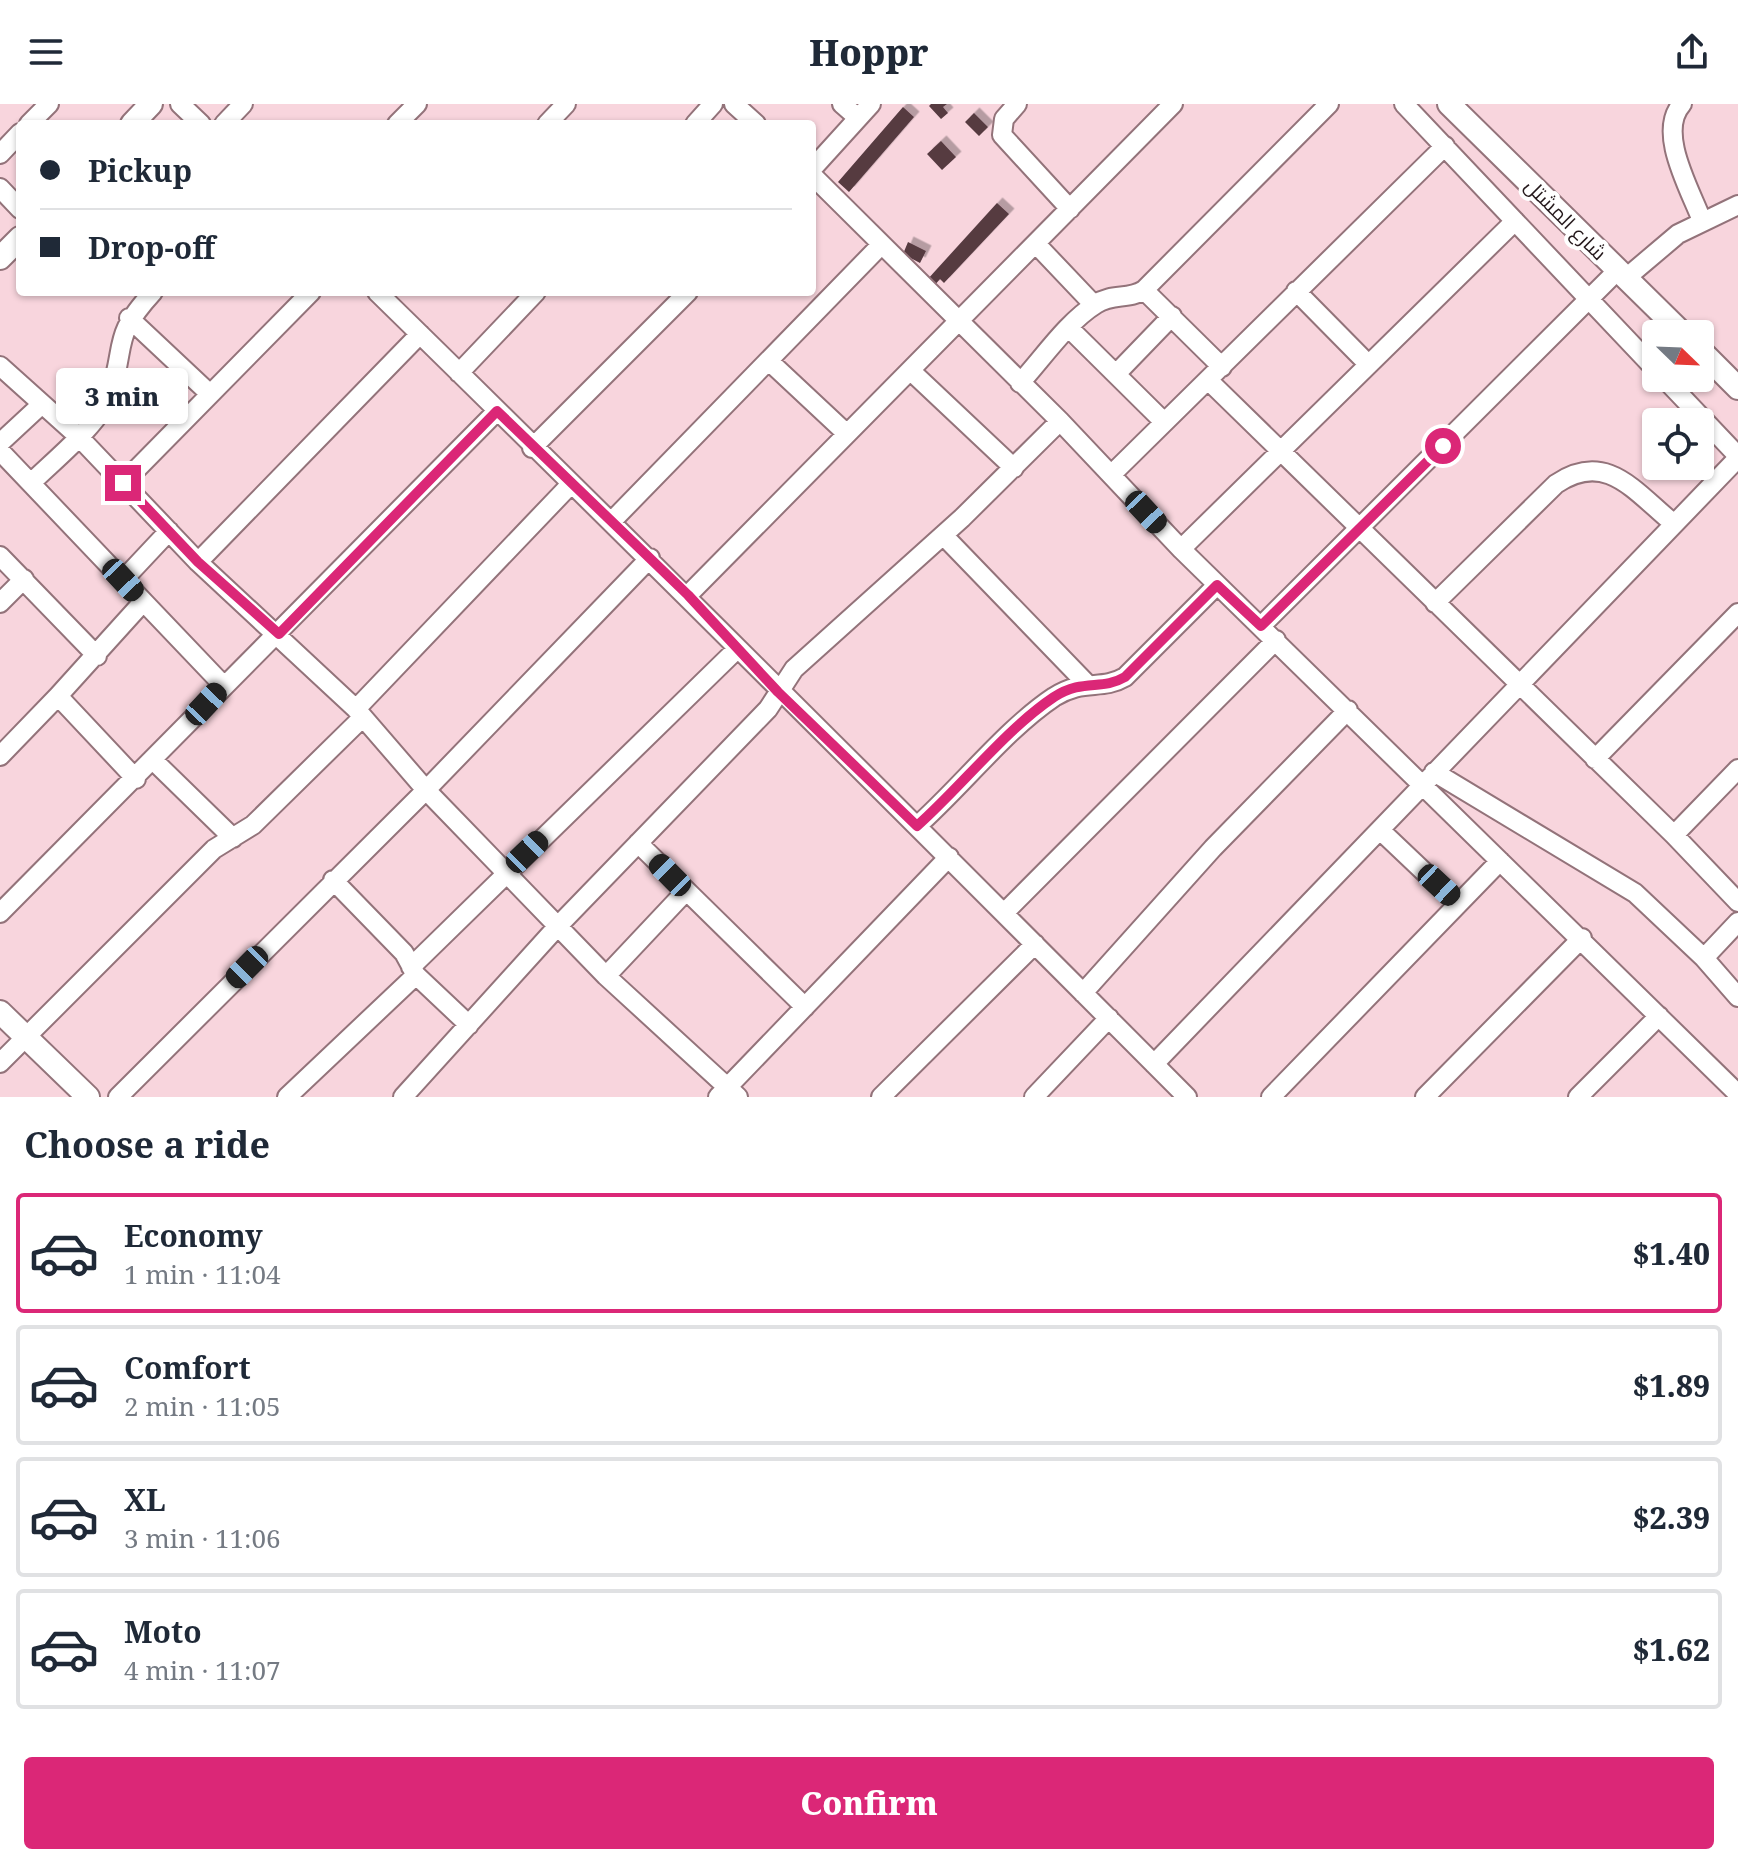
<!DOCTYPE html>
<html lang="en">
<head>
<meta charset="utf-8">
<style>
  :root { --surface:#fff; --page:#f6f6f7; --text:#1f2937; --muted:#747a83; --line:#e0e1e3; --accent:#db2777 }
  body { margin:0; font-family:"Noto Serif",Cairo,serif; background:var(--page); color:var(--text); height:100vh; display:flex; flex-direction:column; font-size:30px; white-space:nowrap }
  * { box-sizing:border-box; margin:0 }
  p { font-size:26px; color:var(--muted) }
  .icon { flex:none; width:44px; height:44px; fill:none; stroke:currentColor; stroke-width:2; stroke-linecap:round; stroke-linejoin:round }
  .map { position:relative; height:993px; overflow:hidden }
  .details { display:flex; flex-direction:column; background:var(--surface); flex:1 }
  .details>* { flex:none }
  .hud { position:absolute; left:16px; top:16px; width:800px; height:176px; border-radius:8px; box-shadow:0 2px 6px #0004; display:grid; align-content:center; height:176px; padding:0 24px; background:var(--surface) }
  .needle { width:52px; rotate:113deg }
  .fabs { position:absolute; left:1642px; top:216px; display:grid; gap:16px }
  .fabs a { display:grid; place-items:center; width:72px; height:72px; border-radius:8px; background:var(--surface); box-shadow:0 2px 6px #0004; font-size:40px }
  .end { position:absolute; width:36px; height:36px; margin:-18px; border:10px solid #db2777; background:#fff; box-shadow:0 0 0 4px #fff }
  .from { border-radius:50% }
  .bubble { position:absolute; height:56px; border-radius:8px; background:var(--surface); box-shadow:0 2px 6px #0004; font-size:26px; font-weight:800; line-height:56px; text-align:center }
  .car { position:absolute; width:24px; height:48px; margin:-24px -12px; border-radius:10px; box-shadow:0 0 6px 2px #0007; background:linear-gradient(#222 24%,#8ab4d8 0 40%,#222 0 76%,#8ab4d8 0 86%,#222 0) }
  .hud b { display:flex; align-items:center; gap:28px; height:76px; font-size:30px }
  .hud b+b { border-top:2px solid var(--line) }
  .hud i { width:20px; height:20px; background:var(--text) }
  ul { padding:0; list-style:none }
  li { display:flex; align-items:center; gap:24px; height:120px; margin:0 16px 12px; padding:0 8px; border:4px solid var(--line); border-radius:8px }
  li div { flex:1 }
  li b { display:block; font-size:30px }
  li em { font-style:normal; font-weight:800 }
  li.selected { border-color:var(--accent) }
  li>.icon { width:72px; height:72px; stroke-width:1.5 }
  h2 { padding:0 24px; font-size:36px; line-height:96px }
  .action { display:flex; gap:16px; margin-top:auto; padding:16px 24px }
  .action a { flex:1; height:92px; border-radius:8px; background:var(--accent); color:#fff; font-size:32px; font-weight:800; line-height:92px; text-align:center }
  header { display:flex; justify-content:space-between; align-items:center; height:104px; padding:0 24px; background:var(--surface); font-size:36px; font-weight:800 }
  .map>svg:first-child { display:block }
  .building { fill:#563a41; filter:url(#shadow) }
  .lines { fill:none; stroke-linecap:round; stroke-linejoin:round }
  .minor-casing { stroke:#93737a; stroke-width:22 }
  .tertiary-casing { stroke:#93737a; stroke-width:26 }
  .minor { stroke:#fff; stroke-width:18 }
  .tertiary { stroke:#fff; stroke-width:22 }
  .route { stroke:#db2777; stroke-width:10 }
  .labels { text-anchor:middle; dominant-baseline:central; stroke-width:8; stroke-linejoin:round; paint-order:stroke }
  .street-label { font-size:20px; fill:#24181b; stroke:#fff }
</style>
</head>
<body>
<header><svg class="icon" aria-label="menu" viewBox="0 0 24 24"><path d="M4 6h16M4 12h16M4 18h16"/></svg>Hoppr<svg class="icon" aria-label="share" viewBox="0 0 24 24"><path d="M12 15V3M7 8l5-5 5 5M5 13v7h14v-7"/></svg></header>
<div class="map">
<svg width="1738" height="993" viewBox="0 0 1738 993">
  <defs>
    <filter id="shadow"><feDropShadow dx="5.5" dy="-5.5" stdDeviation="0" flood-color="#0004"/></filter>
  </defs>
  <rect width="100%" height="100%" fill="#f8d5dd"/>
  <path class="building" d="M931 0H947L943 3 948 9 941 15 929 2Z
    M903 3 914 13 849 88 838 78Z
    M974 9 988 23 979 32 965 18Z
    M941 37 956 53 942 66 927 50Z
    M997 99 1009 110 944 179 940 175 934 182 927 176Z
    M908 138 926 147 920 159 903 150Z"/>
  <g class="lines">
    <defs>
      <path id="minor" d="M180 0 201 20
        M734 0 756 20
        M842 0 858 14
        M1017 0 1004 15 1002 31 1070 105
        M1404 0 1656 266
        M1682 0C1656 28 1691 87 1702 117
        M29 20 49 0
        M224 20 243 0
        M397 20 417 0
        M547 20 566 0
        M695 20 713 0
        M0 50 20 29
        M812 65 871 0
        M812 71 1060 317 1181 445 1738 990
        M0 84 20 105
        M1037 141 1094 201
        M1626 174 1678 130 1738 101
        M1144 186 1222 263
        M1296 187 1368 260
        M377 188C649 454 918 723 1187 993
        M129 214 210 290
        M1070 225 1164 318
        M770 258 847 330
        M0 262 78 332 198 458 356 605 426 686 606 872 738 993
        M912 268 1014 364
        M459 269 536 188
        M1116 270 1172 212
        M1664 274 1738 352
        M1208 276 1674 731 1738 665
        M1020 279C1043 254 1067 218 1096 200 1112 189 1129 196 1144 186L1329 0
        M0 339 42 300
        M532 344 688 188
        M0 347 224 582
        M1112 370 1445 42
        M31 379C53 357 101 319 110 290 127 238 111 234 153 188
        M123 379 311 188
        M611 418 880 142
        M943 431 1086 579
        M1181 445 1515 117
        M0 452 97 552
        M198 458 420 230
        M123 476 169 427
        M688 491 1173 0
        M0 499 24 475
        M1435 499 1556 380C1606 346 1634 387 1673 419
        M1261 522 1618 166
        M58 592 143 498
        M356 605 571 380
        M0 652 58 592 136 675
        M1595 655 1738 509
        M153 656 233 734
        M1434 668 1635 789 1704 854 1738 893
        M917 722C961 683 1006 625 1054 593 1084 574 1101 587 1125 573L1217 481
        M1380 726 1458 800
        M1674 731 1738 798
        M638 739 805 903
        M333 776 404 849 416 871 469 921
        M1005 808 1276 536
        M0 809 497 307
        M1704 854 1738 818
        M411 863 737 545
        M606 872 686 787
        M1083 889 1213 744 1348 606
        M0 959 214 745 253 721 363 613
        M1154 960 1738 354
        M118 993 426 686 650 454
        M287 993 416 871
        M403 993 557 823 768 605 794 565 962 414 1060 317
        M718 993 949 753
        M881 993 1035 840
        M1034 993 1109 914
        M1271 993 1500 757
        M1425 993 1582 834
        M1578 993 1659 912"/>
      <path id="tertiary" d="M1449 0 1683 230
        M132 20 151 0
        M0 154 20 134
        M1700 246 1738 284
        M0 908 88 993"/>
    </defs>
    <use href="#minor" class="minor-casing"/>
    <use href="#tertiary" class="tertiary-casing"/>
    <use href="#minor" class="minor"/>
    <use href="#tertiary" class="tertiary"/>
  </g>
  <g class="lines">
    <path class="route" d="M123 379 198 458 279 530 497 307 688 491 778 588 917 722C961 683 1006 625 1054 593 1084 574 1101 587 1125 573L1217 481 1261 522 1443 342"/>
  </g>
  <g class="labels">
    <g class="street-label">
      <text transform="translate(1566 115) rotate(45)">شارع المشتل</text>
    </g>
  </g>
</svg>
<div class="fabs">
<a><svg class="needle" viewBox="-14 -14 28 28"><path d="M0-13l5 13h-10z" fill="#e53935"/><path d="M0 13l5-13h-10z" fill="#747a83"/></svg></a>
<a><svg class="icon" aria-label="locate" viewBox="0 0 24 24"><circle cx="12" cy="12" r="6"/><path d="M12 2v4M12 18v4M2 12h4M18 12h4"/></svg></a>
</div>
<i class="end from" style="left:1443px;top:342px"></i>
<i class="end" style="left:123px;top:379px"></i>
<div class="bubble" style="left:56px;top:264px;width:132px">3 min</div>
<i class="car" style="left:1146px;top:408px;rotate:137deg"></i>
<i class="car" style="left:123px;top:476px;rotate:137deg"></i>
<i class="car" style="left:206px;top:600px;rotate:43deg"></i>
<i class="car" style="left:527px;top:748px;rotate:46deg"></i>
<i class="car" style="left:670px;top:771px;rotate:315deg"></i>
<i class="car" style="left:1439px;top:781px;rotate:133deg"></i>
<i class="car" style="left:247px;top:863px;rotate:225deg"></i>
<div class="hud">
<b><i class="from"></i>Pickup</b>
<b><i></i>Drop-off</b>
</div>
</div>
<section class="details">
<h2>Choose a ride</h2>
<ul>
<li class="selected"><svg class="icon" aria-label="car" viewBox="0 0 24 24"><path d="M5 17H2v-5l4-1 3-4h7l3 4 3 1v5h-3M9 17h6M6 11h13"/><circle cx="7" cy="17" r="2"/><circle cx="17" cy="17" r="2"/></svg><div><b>Economy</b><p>1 min · 11:04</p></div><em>$1.40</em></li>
<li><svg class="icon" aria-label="car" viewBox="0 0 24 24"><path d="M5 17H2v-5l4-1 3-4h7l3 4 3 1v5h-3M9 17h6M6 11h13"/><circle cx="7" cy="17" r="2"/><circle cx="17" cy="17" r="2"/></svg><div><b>Comfort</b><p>2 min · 11:05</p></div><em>$1.89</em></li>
<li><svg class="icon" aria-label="car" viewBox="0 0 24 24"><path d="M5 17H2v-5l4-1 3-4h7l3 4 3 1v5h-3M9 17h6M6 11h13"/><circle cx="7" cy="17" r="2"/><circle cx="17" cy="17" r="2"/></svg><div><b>XL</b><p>3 min · 11:06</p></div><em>$2.39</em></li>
<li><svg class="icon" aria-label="car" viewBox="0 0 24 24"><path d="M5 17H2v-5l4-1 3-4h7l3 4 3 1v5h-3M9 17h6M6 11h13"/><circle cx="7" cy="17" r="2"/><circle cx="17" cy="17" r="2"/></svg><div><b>Moto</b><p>4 min · 11:07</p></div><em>$1.62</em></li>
</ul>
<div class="action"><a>Confirm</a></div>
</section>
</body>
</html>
